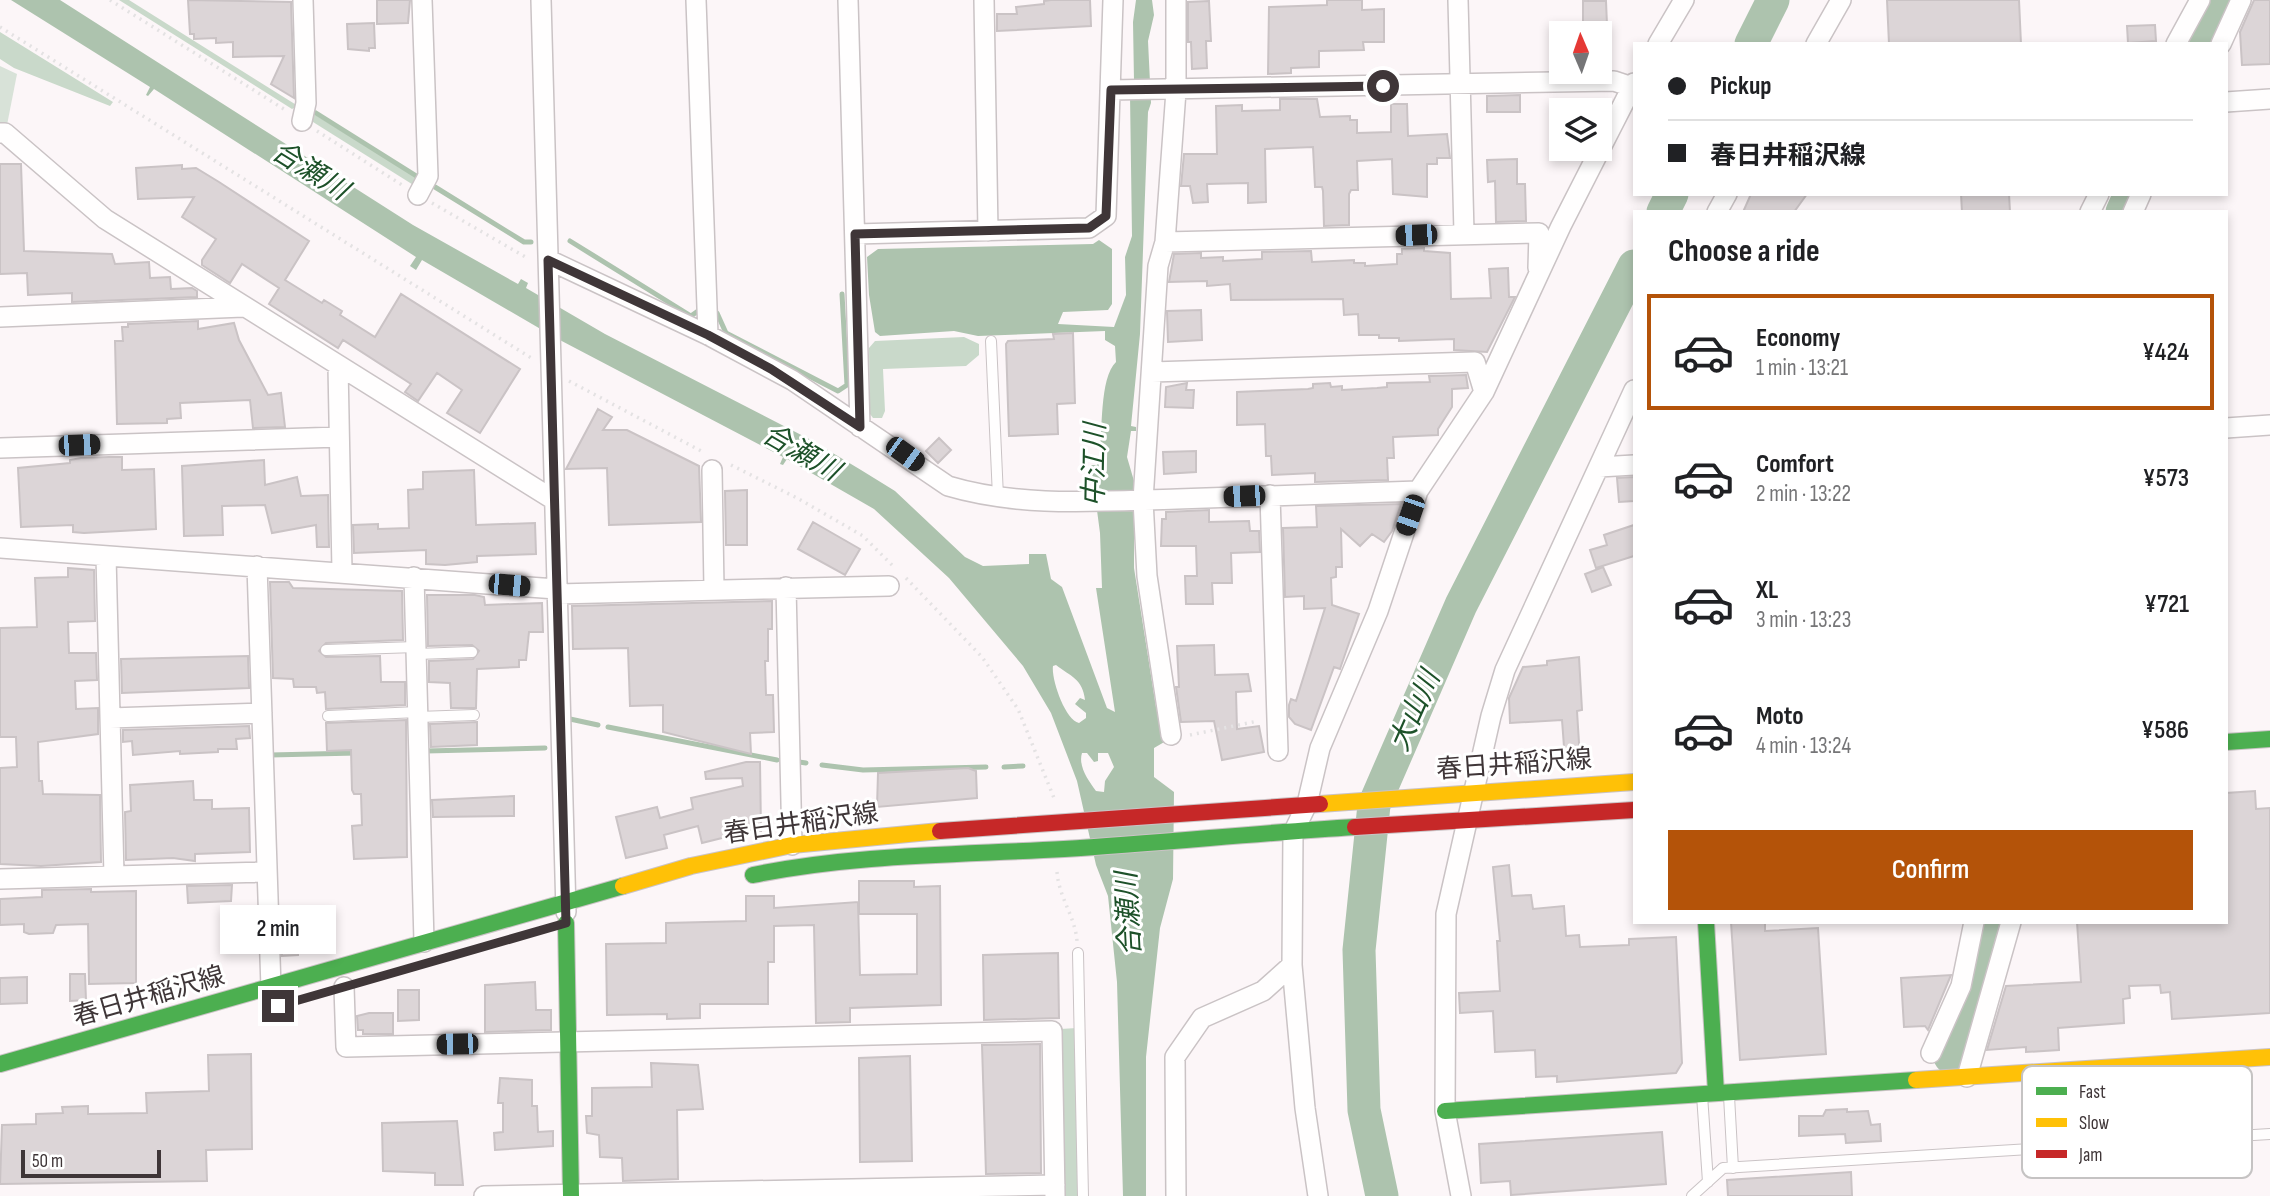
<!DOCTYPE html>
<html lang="en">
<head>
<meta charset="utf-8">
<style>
  :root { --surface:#fff; --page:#f2f2f2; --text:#202124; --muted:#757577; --line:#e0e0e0; --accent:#b45309 }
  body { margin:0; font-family:"Sofia Sans Condensed","Noto Sans JP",sans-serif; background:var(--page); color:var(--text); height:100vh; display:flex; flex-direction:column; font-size:26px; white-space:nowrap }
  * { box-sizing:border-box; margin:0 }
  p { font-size:23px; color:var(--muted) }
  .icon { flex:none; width:38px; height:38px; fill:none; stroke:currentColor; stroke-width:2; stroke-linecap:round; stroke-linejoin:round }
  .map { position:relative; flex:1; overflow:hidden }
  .sheet { position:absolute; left:1633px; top:210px; width:595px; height:714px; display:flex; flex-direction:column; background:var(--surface); border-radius:0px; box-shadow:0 4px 10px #0003 }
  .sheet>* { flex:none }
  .banner { position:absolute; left:1633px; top:42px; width:595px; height:154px; border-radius:0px; box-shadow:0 4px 10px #0003; display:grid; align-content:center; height:154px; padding:0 35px; background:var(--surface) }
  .needle { width:46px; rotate:358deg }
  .controls { position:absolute; left:1549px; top:21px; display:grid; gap:14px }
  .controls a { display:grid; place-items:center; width:63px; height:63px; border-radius:0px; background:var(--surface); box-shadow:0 4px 10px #0003; font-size:35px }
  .scale { position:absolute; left:21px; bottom:18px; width:140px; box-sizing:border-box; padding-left:7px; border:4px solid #3f3638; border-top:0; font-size:19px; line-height:24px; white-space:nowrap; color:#3f3638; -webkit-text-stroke:5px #fff; paint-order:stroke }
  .end { position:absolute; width:32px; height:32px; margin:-16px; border:9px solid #3f3638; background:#fff; box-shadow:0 0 0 4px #fff }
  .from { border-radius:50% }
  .bubble { position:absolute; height:49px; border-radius:0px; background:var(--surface); box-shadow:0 4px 10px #0003; font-size:23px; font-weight:600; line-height:49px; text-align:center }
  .car { position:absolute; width:21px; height:42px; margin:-21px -10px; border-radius:9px; box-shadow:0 0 5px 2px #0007; background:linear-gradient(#222 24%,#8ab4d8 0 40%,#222 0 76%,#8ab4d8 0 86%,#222 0) }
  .banner b { display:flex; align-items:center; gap:24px; height:66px; font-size:26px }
  .banner b+b { border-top:2px solid var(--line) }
  .banner i { width:18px; height:18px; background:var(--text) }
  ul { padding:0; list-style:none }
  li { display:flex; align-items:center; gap:21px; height:116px; margin:0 14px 10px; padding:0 21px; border:4px solid transparent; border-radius:0px }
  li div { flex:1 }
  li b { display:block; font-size:26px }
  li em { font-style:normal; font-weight:600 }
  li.current { border-color:var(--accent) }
  li>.icon { width:63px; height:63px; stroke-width:1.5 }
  h2 { padding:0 35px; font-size:32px; line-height:84px }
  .primary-button { display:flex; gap:14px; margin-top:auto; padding:14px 35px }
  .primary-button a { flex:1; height:80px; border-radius:0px; background:var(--accent); color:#fff; font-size:28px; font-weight:600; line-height:80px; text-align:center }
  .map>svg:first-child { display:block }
  .green { fill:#d8e2d8 }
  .forest { fill:#c9d9ca }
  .water { fill:#adc3ae; fill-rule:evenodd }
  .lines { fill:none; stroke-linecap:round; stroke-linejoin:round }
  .stream { stroke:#adc3ae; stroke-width:5 }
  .river { stroke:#adc3ae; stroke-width:33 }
  .building { fill:#dcd5d7; stroke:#cac3c5; stroke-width:2 }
  .lane-casing { stroke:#cac3c5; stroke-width:12 }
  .street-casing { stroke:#cac3c5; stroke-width:22 }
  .fast-casing { stroke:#cac3c5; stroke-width:18 }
  .slow-casing { stroke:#cac3c5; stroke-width:18 }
  .jam-casing { stroke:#cac3c5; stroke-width:18 }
  .path { stroke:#e4e2e3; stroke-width:3.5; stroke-dasharray:2 5; stroke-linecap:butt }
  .lane { stroke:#fffefe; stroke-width:10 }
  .street { stroke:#fffefe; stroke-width:19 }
  .fast { stroke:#4caf50; stroke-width:16 }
  .slow { stroke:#ffc107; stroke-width:16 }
  .jam { stroke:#c62828; stroke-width:16 }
  .route { stroke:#3f3638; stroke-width:9 }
  .labels { text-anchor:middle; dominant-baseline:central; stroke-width:6; stroke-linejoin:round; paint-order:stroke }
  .street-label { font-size:26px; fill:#3f3638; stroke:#fff }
  .water-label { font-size:28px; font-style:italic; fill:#1d5129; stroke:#fff }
  .key { fill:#fff; stroke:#c5c3c3; stroke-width:2 }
  .key-label { font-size:19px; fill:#3f3638 }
</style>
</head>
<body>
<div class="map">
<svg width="2270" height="1196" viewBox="0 0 2270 1196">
  <rect width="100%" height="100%" fill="#fcf6f8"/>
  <path class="green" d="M0 66 17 74 7 125H0Z"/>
  <path class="forest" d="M119 0H129L298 106 292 109Z
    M0 32 113 102 110 106 14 68 0 59Z
    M312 113 421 180 415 186 313 122Z
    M964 337 979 344V355L966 366 883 369 885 411 882 418H873L870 414 869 348 875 341Z
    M1077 1028 1078 1196H1062L1060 1029Z"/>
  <path class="water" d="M11 0H60L413 225 518 284 521 279 528 283 526 288 605 334 811 440 861 470 895 491 965 557 983 566 1029 564V554H1046L1051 579 1062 587 1107 708 1115 712 1096 588H1102L1100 533 1091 465H1097L1099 457C1103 433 1099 378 1116 362L1115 346 1105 340V331L978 336 954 331 880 336 875 332 869 295 867 257 878 249 1093 244 1099 240 1112 249V304L1108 310 1063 312 1058 324 1114 327 1126 295 1125 257 1132 236 1130 95 1134 81 1133 22 1136 0H1152L1154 15 1148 41 1151 103 1148 112 1140 334 1131 426 1136 427V431H1131L1127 457 1134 481V568L1156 707H1160L1166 741 1154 748V777L1174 792 1173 879 1160 928 1146 1057V1196H1123L1117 982 1108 896 1096 865 1077 781 1051 713 1023 666 949 578 874 509 787 459 783 465 780 464 783 457 556 338 422 260 416 270 410 266 416 257 154 89 148 96 146 95 150 87ZM1056 665C1070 676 1083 679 1085 700L1080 698 1075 704 1086 713V718L1079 723C1065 720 1051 679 1053 666ZM1082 753H1087L1094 762 1098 761V753H1108L1114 767 1105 781 1104 792 1096 791C1088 780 1078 766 1082 753Z"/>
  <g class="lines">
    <path class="stream" d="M316 113 418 177
      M435 187 524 242H531
      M570 241 691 316 698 311
      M717 313 726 333 838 391 847 385 842 294
      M570 719 598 725
      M608 727 777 760
      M426 751 545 748
      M270 755 357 753
      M799 762 806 763
      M822 765 863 770 986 767
      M1004 767 1023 766"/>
    <path class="river" d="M1751 44 1773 0
      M2204 44 2224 0
      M1663 212 1672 194
      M2122 212 2130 194
      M1950 1057 1988 950 1995 922
      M1382 1196 1364 1110 1359 950 1374 805 1461 605 1634 266"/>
  </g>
  <path class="building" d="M188 0 291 2 294 98 271 84 284 56 233 57V42L216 43V38L194 39V34H190Z
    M377 0H410L408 23 377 24Z
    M1051 0H1090L1091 26 997 31V14H1017L1016 7 1044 4V1Z
    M1327 0H1362V10L1384 9V42H1363L1364 50 1319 51V67L1291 68V73L1268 74 1269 7 1327 5Z
    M1887 0H2019L2021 44H1889Z
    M2254 0H2270V64L2242 65 2240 32Z
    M1209 1 1211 41H1206L1207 68 1192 69 1191 42H1188V2Z
    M1583 1H1606L1607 25H1583Z
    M374 23 375 48H369V51L348 49 347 24Z
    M2155 25 2156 41 2128 43 2127 26Z
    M1520 95V112H1487V96Z
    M1280 99H1317L1320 117 1350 116V120H1357V133L1391 132V104H1407L1408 136 1447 134 1450 158H1437V164H1427V197L1393 194 1392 159 1357 161 1358 190H1351L1349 194V225L1324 226 1323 191 1322 187H1315L1313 147 1265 149 1266 202 1248 203V183L1207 184 1208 202 1193 203 1190 186H1181L1184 154H1217L1216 106 1242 105V111L1280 110Z
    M1517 159V184H1525L1526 221 1496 222 1495 181 1488 182 1487 160Z
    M0 164H21L24 251 112 254 115 264 149 262 150 278 170 277 171 289 192 288 197 291V297L72 302V293L28 295 27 273 0 274Z
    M182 165V169L196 168 219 182 309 241 285 280 322 303 324 300 342 311 340 315 375 337 401 294 520 369 480 433 447 413 462 390 437 373 418 401 405 392 411 384 343 340 338 348 269 304 279 288 242 264 230 283 202 265V260L216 239 182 217 194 197 138 199 136 168Z
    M1751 194H1807L1794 212H1743Z
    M1961 194H2009L2010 212H1962Z
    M1424 248V251L1450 253 1451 299 1491 298 1489 269 1508 268 1509 297H1515L1487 352 1454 350V339L1399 341V338H1379V335H1359L1358 314 1344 315 1343 299 1231 300 1230 284 1207 286V281L1169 282 1174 254 1201 253V258L1223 257V261L1262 259V252L1311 251 1312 262 1354 260V263H1365V266L1397 264V254H1402V249Z
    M1201 310 1202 340 1168 342 1167 311Z
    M198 321V329L234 323 239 340 268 395 281 393 285 427 253 428 250 400 180 403 181 418 167 419V423L117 424 115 341H123L122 327H128V324Z
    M1073 333 1075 403 1057 404 1058 434 1009 436 1006 344 1008 341 1054 339 1053 334Z
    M1466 375 1468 388 1452 389V407L1438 429V435L1393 437 1394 458H1387L1388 480 1315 482V473L1272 475 1271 456H1266L1265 424 1237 425V392L1308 389 1313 388V384L1330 383 1331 387 1342 386V390L1377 388 1387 387V383L1430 382 1429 376Z
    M1187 383 1186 390H1194L1193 408 1165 407 1166 387Z
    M598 409 612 417 603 430H627L699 466 701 522 609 525 607 468 566 469Z
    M939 438 951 450 938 463 926 451Z
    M1196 451V472L1164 474 1163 452Z
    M109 457H122V470L154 469 156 529 84 533 73 532V525L21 527 18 468 70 463V460L81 458Z
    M264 460 265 485 297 477 301 496 328 495 329 547H317L316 525 272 533 265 505 222 506 223 535 184 536 182 466Z
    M474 470 476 525 535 523 536 554 477 556V562L445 565 426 564V550L354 553 353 525 378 524V529L409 528 408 490 423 489V472Z
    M1634 477V501L1619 502 1617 478Z
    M747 490V545H726L725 491Z
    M1401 504 1392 531 1384 542 1372 534 1360 546 1341 529 1342 567H1336V577L1331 578 1332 605 1359 614 1341 666 1340 669 1334 667 1311 730 1295 724 1289 717V705L1291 699 1296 701 1325 608 1304 609V596L1285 597 1283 528 1317 527 1316 506Z
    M1209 510V522L1249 521 1250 531H1259L1260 552 1231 553 1232 583H1212L1213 604H1186L1185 576H1197L1196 546H1161L1162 519H1166V512Z
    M813 522 860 549 845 575 798 549Z
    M1634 525V556L1596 568 1590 550 1607 545 1604 535Z
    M1603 567 1611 585 1592 592 1585 574Z
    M68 568 94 570 95 621 68 622 69 653H96L97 680 75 681 76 709 98 708V734L38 742 39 781H42L43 794 100 795 101 862 41 866 0 864V768L17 767 16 737H0V628L37 627 35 578 68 577Z
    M270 582H289L293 588 402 591 403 640 326 643 319 651 326 657 380 656 381 682H405V705L326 709 325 692 317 693 316 687H294L293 679 273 678Z
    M427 595H475L484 597 485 605 542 603 543 632H529L526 660H519V667L477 669 476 708H451L450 683 429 682V661L473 659 479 651 472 645 428 646Z
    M772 601V629H768V661H765L766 695H773L774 732 750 733 751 754 663 732V705L630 706 628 648 573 649 572 606Z
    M1214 645 1215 675 1248 674 1251 691 1236 692 1237 729 1259 726 1264 752 1222 760 1214 721 1181 722 1176 687H1179L1177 646Z
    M248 656 249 688 122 693 121 659Z
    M1579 657 1582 710 1577 711 1580 759 1565 760 1562 720 1510 723 1509 698 1523 667 1547 665V661Z
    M406 720 407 857 354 859 352 826 362 825 361 794H354L352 790 351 750 327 751 326 723Z
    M477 722V745L431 747 430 724Z
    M249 726 250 738 236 739 237 749H218V752L180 754V751L133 755 132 741 123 742V730Z
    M746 762H760L761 831 724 832 726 837 702 843 698 826 664 835 667 848 626 858 616 817 657 807 660 818 693 809 691 798 743 786 742 778 706 779 705 772Z
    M968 768 976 771 977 798 877 807 878 773Z
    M193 781 194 800H212V809L249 808 250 852 195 854V861L173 858 126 860 125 812 131 811 130 785Z
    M2255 791 2256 809 2270 808V1013L2172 1019 2170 992 2161 993 2160 985 2129 986 2130 998 2123 999 2124 1023 2058 1028 2059 1050 2026 1052V1047L1987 1050 2006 986 2081 982 2077 922H2226V793Z
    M514 796V816L433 817 432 800Z
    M1509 865 1512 896 1531 895 1533 909 1564 906 1566 936 1579 935 1580 947 1629 945V939L1676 937 1682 1063 1676 1073 1557 1082V1076L1536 1077 1535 1050 1495 1052 1493 1011 1460 1013 1459 993 1500 991 1497 941H1500L1493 867Z
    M859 881H914V887L940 886 941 1005 850 1008V1022L816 1023 814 925 774 926V962H768V1004H700V1018L667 1019V1014L607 1015 606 944 666 943V923L746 921V896H774V908L858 902 860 975 917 974V914H859Z
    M232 885 231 901 188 903 187 886Z
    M91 889V892L136 891V983L89 984 88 924 56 925 53 933 29 934 24 932V924L0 925V899L42 897V890Z
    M297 922 298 955 282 956 281 923Z
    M1731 922H1765V931L1818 928 1826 1054 1740 1060Z
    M1058 953 1059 1018 984 1020 983 955Z
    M70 974H85L86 1000 70 1001Z
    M1951 975 1928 1030 1925 1026 1904 1027 1901 978Z
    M27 977V1003L0 1004V978Z
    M535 982 536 1010H551V1030L485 1032V985Z
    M398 990H419V1020L398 1021Z
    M369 1013H393V1034H363V1030H358L357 1016Z
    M1040 1044 1041 1173 986 1174 982 1045Z
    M251 1054 252 1149 206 1150 207 1181 0 1184 2 1125 36 1124V1114L63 1113 62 1107 88 1106V1114L147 1113 146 1093 209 1091 208 1055Z
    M910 1056 912 1161 860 1162 859 1058Z
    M651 1063 698 1065 703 1109 677 1110 678 1179 623 1181 622 1158 600 1157 599 1135 587 1133 586 1116H592V1088L652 1087Z
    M500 1078 532 1080V1106H537L538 1132 553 1131V1146L495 1150 494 1133 503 1132V1103H498Z
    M1847 1109V1112L1868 1111 1871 1125 1880 1124 1881 1141 1846 1143 1845 1134 1799 1136V1116H1823L1826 1110Z
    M457 1121 463 1185H435V1173L383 1171 382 1123Z
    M1662 1132 1666 1184 1511 1195 1510 1181 1481 1183 1479 1144Z
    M1851 1172 1852 1196H1728L1727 1180Z"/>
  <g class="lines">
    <defs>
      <path id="lane" d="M991 341 998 497
        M326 650 416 647
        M417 654 472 652
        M328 716 418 712
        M418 717 474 715
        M1078 953 1083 1196
        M1702 1095 1708 1182
        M1729 1096 1733 1168
        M1692 1196 1723 1168 2270 1134"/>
      <path id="street" d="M541 0 566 912
        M696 0 708 335
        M848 0 860 427
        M984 0 988 231
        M1458 0 1464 233
        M1658 44 1684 0
        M1816 44 1841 0
        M2176 44 2200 0
        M2221 44 2241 0
        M1110 90 1614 81 1632 87
        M2226 102 2270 99
        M302 121 306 103 303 0
        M0 133H5L105 219 554 500
        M418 195 428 176 422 0
        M1717 212 1727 194
        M2090 212 2099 194
        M2133 212 2141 194
        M855 234 1089 228 1106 216 1113 0
        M1165 242 1539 233 1538 268
        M549 260 708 335 792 380 948 486C1022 508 1101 501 1177 499 1258 496 1338 493 1418 491
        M0 317 243 307
        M338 366 342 571
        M1152 372 1475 362 1484 392
        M2226 428 2270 425
        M0 448 339 437
        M1599 467 1634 465
        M712 470 714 589
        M1270 495 1278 751
        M0 548 556 589
        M106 556 114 876
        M257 566 271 988
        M414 577 424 942
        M786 587 792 845
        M557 594 889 586
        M110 718 262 713
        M1171 735 1147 576 1143 500 1158 266 1165 242 1176 91V0
        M0 879 267 872
        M1292 965 1305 1108 1318 1196
        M344 987 346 1047 1052 1031 1055 1196
        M1931 1053 1961 986 1974 922
        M1967 1077 2011 922
        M484 1196 1055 1185
        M1176 1196 1175 1057 1202 1018 1263 991 1292 965 1293 833 1307 804 1320 748 1378 611 1418 491 1484 392 1561 226 1634 83
        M1461 1196 1445 1111 1446 914 1491 716 1505 670 1634 390"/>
      <path id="fast" d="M2226 742 2270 739
        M753 875C856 854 960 855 1064 849 1161 843 1258 833 1355 827
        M1706 922 1716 1093
        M566 923 571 1196
        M0 1064 623 886
        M1445 1111 1916 1080"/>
      <path id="slow" d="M1320 804 1634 782
        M623 886 691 866 792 845 940 831
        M1916 1080 2270 1057"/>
      <path id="jam" d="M1355 827 1634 810
        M940 831 1320 804"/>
    </defs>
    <use href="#lane" class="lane-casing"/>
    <use href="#street" class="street-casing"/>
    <use href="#fast" class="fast-casing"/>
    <use href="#slow" class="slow-casing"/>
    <use href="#jam" class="jam-casing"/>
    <path class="path" d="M110 0 287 111
      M0 27 533 359
      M317 131 402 185
      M432 203 529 259
      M569 381 705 453
      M731 465 797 498 863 536 895 568
      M906 578 982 657 1018 709 1054 798
      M1190 735 1258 721
      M1057 872C1059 898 1075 916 1077 941"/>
    <use href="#lane" class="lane"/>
    <use href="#street" class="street"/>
    <use href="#fast" class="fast"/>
    <use href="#slow" class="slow"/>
    <use href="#jam" class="jam"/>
  </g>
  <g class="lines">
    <path class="route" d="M278 1006 566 923 548 260 708 335 771 369 860 427 855 234 1089 228 1106 216 1111 90 1383 86"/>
  </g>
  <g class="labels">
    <g class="street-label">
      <text transform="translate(1514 765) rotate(-4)">春日井稲沢線</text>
      <text transform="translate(801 824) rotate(-8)">春日井稲沢線</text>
      <text transform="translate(149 997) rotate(-16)">春日井稲沢線</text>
    </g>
    <g class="water-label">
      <text transform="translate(310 171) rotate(32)">合瀬川</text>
      <text transform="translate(801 453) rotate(30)">合瀬川</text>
      <text transform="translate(1095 465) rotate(-89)">中江川</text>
      <text transform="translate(1415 711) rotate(-66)">大山川</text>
      <text transform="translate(1129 914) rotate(-93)">合瀬川</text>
    </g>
  </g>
  <rect x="2022" y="1066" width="230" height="112" rx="10" class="key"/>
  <rect x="2036" y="1087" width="31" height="8" fill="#4caf50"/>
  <rect x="2036" y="1118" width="31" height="9" fill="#ffc107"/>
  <rect x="2036" y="1150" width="31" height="8" fill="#c62828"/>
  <g class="key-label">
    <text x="2079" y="1098">Fast</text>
    <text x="2079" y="1129">Slow</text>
    <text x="2079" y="1161">Jam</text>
  </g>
</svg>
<div class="controls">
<a><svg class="needle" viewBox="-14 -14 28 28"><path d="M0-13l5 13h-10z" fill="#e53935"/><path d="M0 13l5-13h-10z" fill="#757577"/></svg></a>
<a><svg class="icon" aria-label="layers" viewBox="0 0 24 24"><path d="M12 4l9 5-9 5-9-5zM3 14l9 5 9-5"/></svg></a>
</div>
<div class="scale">50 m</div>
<i class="end from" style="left:1383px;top:86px"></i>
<i class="end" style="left:278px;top:1006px"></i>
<div class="bubble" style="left:220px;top:905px;width:116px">2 min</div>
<i class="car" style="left:1416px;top:235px;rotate:268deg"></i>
<i class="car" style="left:79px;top:445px;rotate:88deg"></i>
<i class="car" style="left:905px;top:454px;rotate:126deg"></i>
<i class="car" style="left:1244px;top:496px;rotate:268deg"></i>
<i class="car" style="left:1410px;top:515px;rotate:199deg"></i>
<i class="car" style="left:509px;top:585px;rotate:95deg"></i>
<i class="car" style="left:457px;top:1044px;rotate:269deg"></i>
<div class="banner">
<b><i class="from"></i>Pickup</b>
<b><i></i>春日井稲沢線</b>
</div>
<section class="sheet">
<h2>Choose a ride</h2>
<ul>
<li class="current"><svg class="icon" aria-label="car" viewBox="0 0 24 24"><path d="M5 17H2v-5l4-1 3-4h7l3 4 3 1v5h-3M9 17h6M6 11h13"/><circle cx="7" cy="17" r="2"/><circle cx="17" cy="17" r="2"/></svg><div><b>Economy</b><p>1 min · 13:21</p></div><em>¥424</em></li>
<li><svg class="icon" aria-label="car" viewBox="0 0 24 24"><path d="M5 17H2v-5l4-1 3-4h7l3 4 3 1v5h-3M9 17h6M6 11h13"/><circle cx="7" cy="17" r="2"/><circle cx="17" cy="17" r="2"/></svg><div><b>Comfort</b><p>2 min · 13:22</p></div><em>¥573</em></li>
<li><svg class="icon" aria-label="car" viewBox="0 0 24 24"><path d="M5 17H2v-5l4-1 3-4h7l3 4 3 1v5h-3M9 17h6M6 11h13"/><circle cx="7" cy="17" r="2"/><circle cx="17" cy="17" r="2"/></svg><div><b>XL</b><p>3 min · 13:23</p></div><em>¥721</em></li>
<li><svg class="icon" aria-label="car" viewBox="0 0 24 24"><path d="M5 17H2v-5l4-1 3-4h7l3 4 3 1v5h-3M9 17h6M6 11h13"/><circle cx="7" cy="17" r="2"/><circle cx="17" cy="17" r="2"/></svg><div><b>Moto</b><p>4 min · 13:24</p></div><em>¥586</em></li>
</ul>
<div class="primary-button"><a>Confirm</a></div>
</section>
</div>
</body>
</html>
